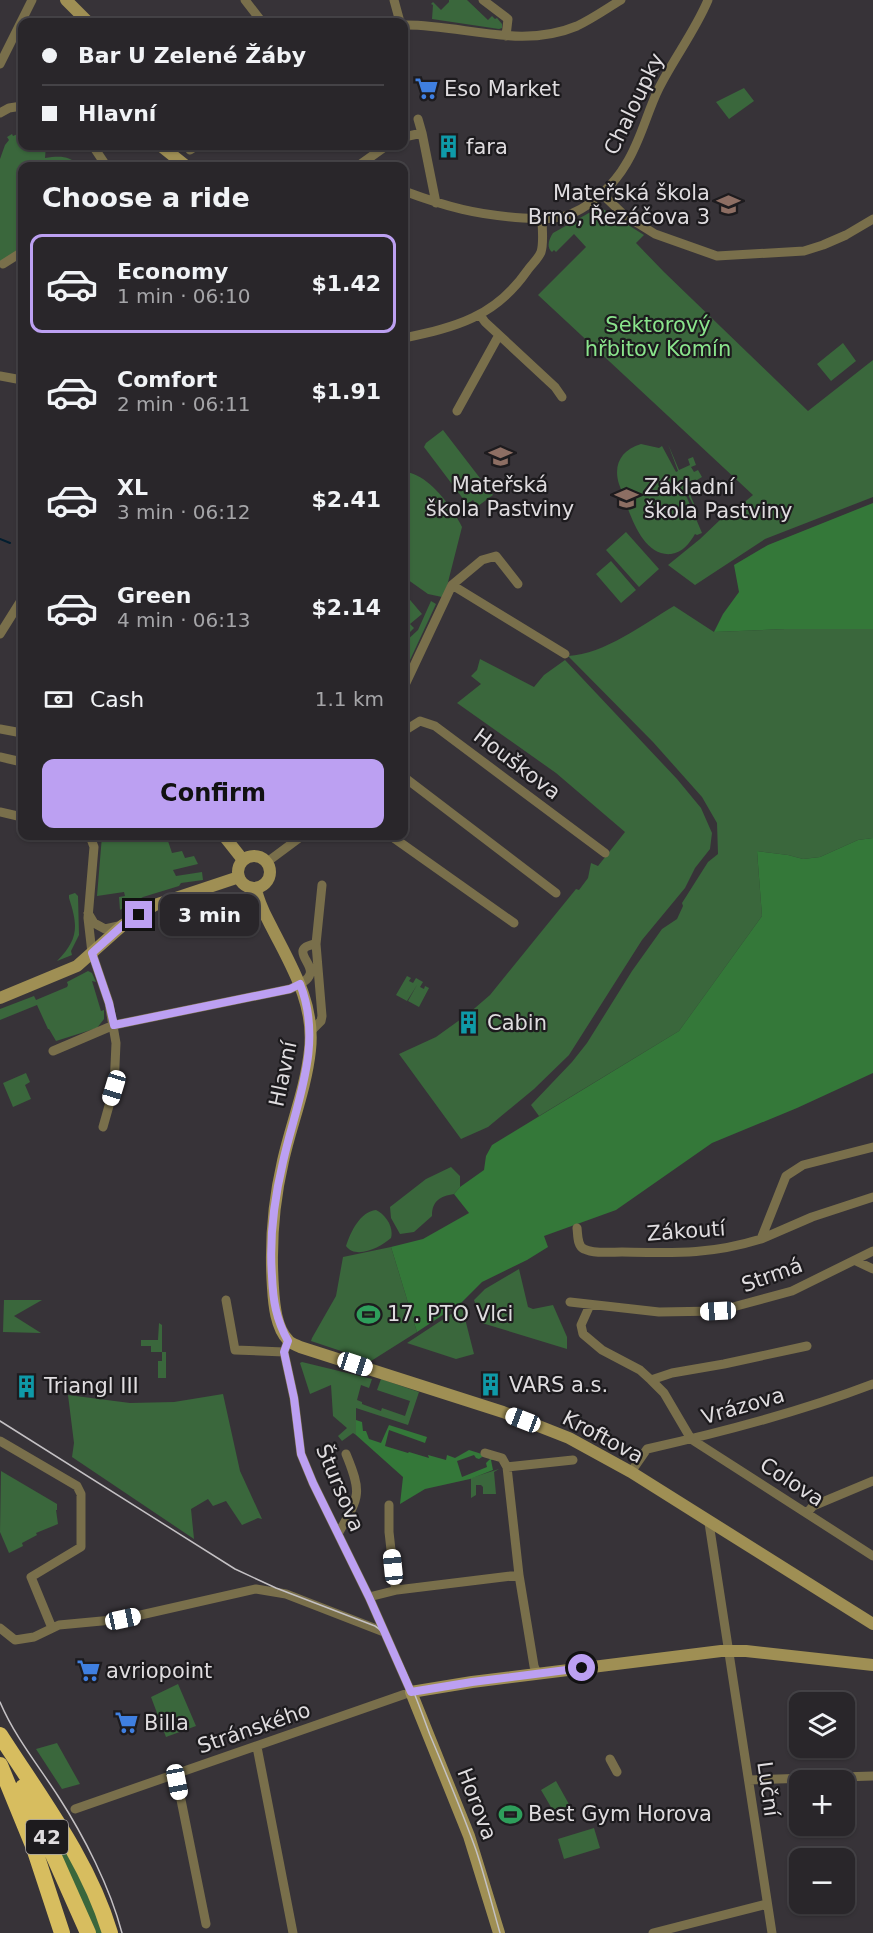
<!DOCTYPE html>
<html lang="en">
<head>
<meta charset="utf-8">
<style>
  :root { --surface:#29262a; --page:#353236; --text:#f1f3f6; --muted:#a5a5a8; --line:#454347; --accent:#bca0f2 }
  body { margin:0; font-family:"DejaVu Sans",sans-serif; background:var(--page); color:var(--text); height:100vh; display:flex; flex-direction:column; font-size:22px; white-space:nowrap }
  * { box-sizing:border-box; margin:0 }
  p { font-size:20px; color:var(--muted) }
  .icon { flex:none; width:33px; height:33px; fill:none; stroke:currentColor; stroke-width:2; stroke-linecap:round; stroke-linejoin:round }
  .map { position:relative; flex:1; overflow:hidden }
  .drawer { position:absolute; left:18px; top:162px; width:390px; height:678px; display:flex; flex-direction:column; background:var(--surface); border-radius:12px; box-shadow:0 2px 4px #0004,0 0 0 2px var(--line) }
  .drawer>* { flex:none }
  .guide { position:absolute; left:18px; top:18px; width:390px; height:132px; border-radius:12px; box-shadow:0 2px 4px #0004,0 0 0 2px var(--line); display:grid; align-content:center; height:132px; padding:0 24px; background:var(--surface) }
  .tools { position:absolute; left:789px; top:1692px; display:grid; gap:12px }
  .tools a { display:grid; place-items:center; width:66px; height:66px; border-radius:12px; background:var(--surface); box-shadow:0 2px 4px #0004,0 0 0 2px var(--line); font-size:30px }
  .end { position:absolute; width:27px; height:27px; margin:-14px; border:8px solid #bca0f2; background:#111; box-shadow:0 0 0 3px #111 }
  .from { border-radius:50% }
  .bubble { position:absolute; height:42px; border-radius:12px; background:var(--surface); box-shadow:0 2px 4px #0004,0 0 0 2px var(--line); font-size:20px; font-weight:700; line-height:42px; text-align:center }
  .car { position:absolute; width:18px; height:36px; margin:-18px -9px; border-radius:8px; box-shadow:0 0 4px 2px #0007; background:linear-gradient(#fff 24%,#345 0 40%,#fff 0 76%,#345 0 86%,#fff 0) }
  .guide b { display:flex; align-items:center; gap:21px; height:57px; font-size:22px }
  .guide b+b { border-top:2px solid var(--line) }
  .guide i { width:15px; height:15px; background:var(--text) }
  ul { padding:0; list-style:none }
  li { display:flex; align-items:center; gap:18px; height:99px; margin:0 12px 9px; padding:0 12px; border:3px solid transparent; border-radius:12px }
  li div { flex:1 }
  li b { display:block; font-size:22px }
  li em { font-style:normal; font-weight:700 }
  li.selected { border-color:var(--accent) }
  li>.icon { width:54px; height:54px; stroke-width:1.5 }
  h2 { padding:0 24px; font-size:27px; line-height:72px }
  .pay { display:flex; align-items:center; gap:15px; height:66px; padding:0 24px; font-size:22px }
  .pay p { margin-inline-start:auto }
  .primary-button { display:flex; gap:12px; margin-top:auto; padding:12px 24px }
  .primary-button a { flex:1; height:69px; border-radius:12px; background:var(--accent); color:#111; font-size:24px; font-weight:700; line-height:69px; text-align:center }
  .map>svg:first-child { display:block }
  .green { fill:#3a673c }
  .forest { fill:#347839 }
  .lines { fill:none; stroke-linecap:round; stroke-linejoin:round }
  .stream { stroke:#021e2f; stroke-width:2 }
  .street { stroke:#796f4b; stroke-width:9 }
  .secondary { stroke:#9f8f54; stroke-width:12 }
  .highway { stroke:#d7bd5f; stroke-width:16 }
  .tram { stroke:#c4c1c4; stroke-width:1.5 }
  .route { stroke:#bca0f2; stroke-width:8 }
  .labels { text-anchor:middle; dominant-baseline:central; stroke-width:4.5; stroke-linejoin:round; paint-order:stroke }
  .shield { fill:#1d1b1e; stroke:#a5a2a5; stroke-width:1.5 }
  .shield-label { font-size:20px; font-weight:bold; fill:#dfdcdf }
  .poi-label { font-size:21px; fill:#dfdcdf; stroke:#1d1b1e; text-anchor:start }
  .street-label { font-size:21px; fill:#dfdcdf; stroke:#1d1b1e }
  .park-label { font-size:21px; fill:#8ae48c; stroke:#1d1b1e }
</style>
</head>
<body>
<div class="map">
<svg width="873" height="1933" viewBox="0 0 873 1933">
  <rect width="100%" height="100%" fill="#373338"/>
  <path class="green" d="M449 0H467L488 20 492 16 495 19 497 18 502 24V28L499 29 432 19 433 5 431 4 433 2 441 10 449 2Z
    M744 88 754 101 729 119 716 102Z
    M22 132V146H46L45 158C59 156 69 155 80 166H22V249L0 263V159L5 145 9 140 7 137 12 134 13 136Z
    M596 209H603L644 235 636 243 664 272 808 411 873 360V497L765 539 695 585 668 565 700 539 721 519 723 520 753 495 538 295 586 247 574 234 556 252 554 250 552 252C546 247 549 239 553 233Z
    M843 343 856 361 831 381 817 364Z
    M443 430 493 495 478 506 473 500 467 504 424 447 426 443Z
    M641 444 659 448 662 446 676 472 678 471 668 444 679 470 690 465 688 459 693 457 696 465 691 467 694 472 698 470 702 477 697 480 699 485 704 483 707 491 702 493 699 487 689 492 700 518 687 493H685L702 533 697 535 695 534C689 544 683 552 671 554 640 557 628 507 619 484 613 465 621 450 641 444Z
    M404 472C428 473 452 507 462 527L445 594 442 597 428 594 404 577Z
    M626 532 659 569 639 587 606 550Z
    M611 561 636 590 621 603 596 574Z
    M405 594 422 614 410 624 414 628 404 638Z
    M431 601 436 604 404 673V643L418 630Z
    M674 606 714 632 785 629H873V838L858 840 820 857 803 859 788 855 757 851 762 916 679 1031 539 1116 531 1105 572 1062 587 1043 632 971 662 929 677 919 683 906 682 903 708 862 718 854 717 823 702 797 653 742 568 656C605 654 643 624 674 606Z
    M480 659 534 687 544 675 565 660 677 779 701 808 712 833 710 849 695 868 685 888 642 940 569 1055 534 1089 488 1127 461 1139 399 1054 436 1037 468 1014 490 995 576 889 579 890 588 878 591 863 598 866 625 832 556 773 457 703 481 684 471 676 477 670Z
    M102 836H174L167 838 172 853 182 851 185 858 194 856 198 864 173 870 176 876 202 872 203 880 181 883 179 886 143 897 120 910 119 897 125 896 124 892 97 896Z
    M75 893 78 896 79 935 71 951 72 955 57 961C79 939 78 926 69 898V895Z
    M88 971 92 973 96 982 92 981 101 1011 104 1010V1019L97 1028 56 1041 49 1029H48L37 1005 0 1020V1009L34 996 36 1000 67 987 68 985 67 982Z
    M407 976 411 978 409 981 413 983 416 978 423 982 420 987 424 989 425 986 429 988 419 1007 408 1001 417 985 407 1001 396 995Z
    M26 1073 30 1082 25 1085 31 1099 13 1107 3 1083Z
    M451 1167 460 1176V1187L454 1194C440 1196 432 1201 432 1216L414 1232 400 1234 391 1218 390 1207 426 1179Z
    M376 1210C386 1215 394 1227 391 1238 381 1247 356 1260 346 1246 351 1231 360 1212 376 1210Z
    M391 1247 417 1332 371 1361 311 1341 312 1338 336 1296 343 1257Z
    M519 1269 528 1307 533 1309 553 1305 567 1337V1349L482 1323 474 1300 485 1289Z
    M4 1300H42L14 1316 41 1333 3 1332Z
    M462 1307 474 1354 456 1359 407 1343Z
    M159 1323 162 1325V1352H166V1378H158V1361H162V1352H151V1346H141V1340H158Z
    M302 1362 372 1379 369 1388 361 1385 357 1400 362 1402V1404L381 1411 382 1408 405 1416 410 1401 377 1390 381 1379 419 1392 408 1425 356 1408V1435L353 1433 342 1441 338 1436 347 1428 333 1416 331 1385 310 1394 300 1363Z
    M223 1394 240 1471 262 1519 258 1518 242 1525 226 1501 213 1506 208 1499 191 1509 194 1539 72 1457 74 1443 68 1395 130 1403 174 1402Z
    M499 1469 494 1472 496 1494H483V1487L481 1485H476V1495L471 1498V1478Z
    M1 1471 57 1504V1510H56L58 1524 36 1533 37 1535 22 1543 23 1546 9 1553 0 1532Z
    M178 1684 196 1726 166 1737 151 1697Z
    M57 1743 80 1784 62 1789 36 1749Z
    M556 1781 570 1806 555 1814 541 1790Z
    M39 1802 61 1836 105 1933H93Z
    M594 1828 600 1848 564 1859 558 1839Z"/>
  <path class="forest" d="M873 503V629H785L714 632 723 614 739 592 734 565 768 545Z
    M873 838V1073L797 1108 712 1143 616 1210 544 1236 548 1247 527 1260 482 1282 461 1303 417 1332 391 1247 423 1239 469 1213 454 1194 460 1187 484 1170 486 1156 492 1145 679 1031 762 916 757 851 788 855 803 859 820 857 858 840Z
    M356 1420 362 1422 363 1431H366L369 1439 381 1443 389 1425 427 1437 425 1443 389 1430 385 1446 408 1453 409 1452 429 1458 428 1455 446 1460 447 1455 455 1458 469 1450 485 1455 479 1459 476 1458 474 1455 457 1461 462 1477 487 1467 486 1463 492 1457 497 1459 491 1460 493 1470 470 1479 425 1489 400 1504 403 1477 356 1435Z"/>
  <g class="lines">
    <path class="stream" d="M0 539 10 543"/>
    <path class="street" d="M245 0 262 22
      M394 0 400 22
      M483 0 508 19 506 36
      M404 25C462 24 520 50 577 26 592 19 606 9 621 0
      M0 64 32 0
      M0 113 9 108 22 106
      M418 119 422 133
      M404 137 422 133 436 203
      M93 146 105 164V166
      M190 150 196 146
      M170 166 177 160
      M358 166 386 146
      M404 191C447 207 477 215 523 218 540 219 558 220 573 213 594 204 615 183 626 164 641 140 647 112 659 88 674 58 695 31 708 0
      M601 193 623 214 655 234 717 256 804 251 823 245 846 235 873 219
      M3 264 22 252
      M480 315 485 322 555 387 562 397
      M404 338C456 327 495 317 527 271 531 265 539 258 541 252 544 243 542 228 542 219
      M0 376 22 380
      M457 411 499 335
      M452 585 565 654
      M0 634 22 599
      M404 687 452 585 482 560 496 556 518 584
      M0 729 22 733
      M404 731 420 721 435 726 605 853
      M0 757 22 762
      M404 777 556 893
      M0 812 22 817
      M90 836 94 847 88 918 92 953 109 1003 116 1043 114 1088 103 1127
      M391 836 514 923
      M267 862 302 836
      M88 913 94 923 105 929 123 925
      M311 1031 321 1021 322 1016 316 944 322 885
      M53 1051 114 1025 290 989C296 986 308 982 310 974 314 963 288 948 316 944
      M577 1228C578 1235 577 1246 584 1249 594 1254 611 1252 622 1252 674 1253 709 1255 761 1239L786 1176 803 1165 873 1147
      M761 1239 812 1217 873 1197
      M856 1261 873 1269
      M226 1300 235 1350 284 1352
      M570 1302 659 1312 718 1311 792 1291 873 1251
      M590 1305 581 1325 583 1334 602 1350 640 1370 651 1380 664 1393 691 1439 873 1556
      M651 1380 672 1373 724 1364 807 1346
      M0 1441 77 1486 81 1494V1547L31 1577 52 1628
      M485 1453 502 1458 507 1467 573 1460
      M507 1467 519 1575 534 1666 537 1673
      M631 1472 647 1449C723 1432 800 1412 873 1384
      M389 1505V1532L395 1585 397 1590
      M807 1513 813 1506 873 1481
      M709 1523 772 1933
      M338 1534C359 1497 363 1495 346 1454
      M369 1597 397 1590 519 1575
      M0 1628 15 1640 34 1637 59 1625 123 1619 256 1589 286 1594 384 1632
      M257 1747 293 1933
      M610 1759 617 1772
      M176 1775 206 1924
      M749 1780 873 1776
      M75 1809 411 1692 369 1597 313 1483 301 1454 294 1398 284 1352 288 1341
      M653 1933 767 1904"/>
    <path class="secondary" d="M66 0 88 22
      M161 146 186 166
      M22 462V471
      M224 836 243 860
      M238 872a16 16 0 1 1 32 0a16 16 0 1 1-32 0Z
      M256 888C258 903 266 916 273 930 293 969 315 1005 310 1050 306 1088 291 1125 283 1161 273 1204 270 1245 273 1288 274 1304 276 1328 288 1340 290 1343 296 1345 300 1347L503 1412 569 1438 631 1472 873 1624
      M0 998 77 966 123 925 155 905 239 877
      M499 1933 469 1836 411 1692 472 1682 721 1651H746L873 1665"/>
    <path class="highway" d="M0 1735C41 1799 88 1860 110 1933
      M0 1765 34 1848 62 1933
      M23 1787 88 1933"/>
    <path class="tram" d="M0 1421 235 1569 276 1588 375 1626C397 1639 420 1709 430 1735 446 1773 462 1811 476 1850 485 1877 492 1905 500 1933
      M0 1702C15 1737 38 1765 58 1796 84 1836 110 1887 122 1933"/>
  </g>
  <g class="lines">
    <path class="route" d="M139 915 123 925 92 953 109 1003 114 1025 290 989 300 984C324 1044 296 1103 283 1162 274 1200 269 1237 272 1276 273 1301 276 1319 288 1341L284 1352 294 1398 301 1454 313 1483 369 1597 411 1692 472 1682 582 1668"/>
  </g>
  <defs>
    <symbol id="supermarket-bare" viewBox="-9 -9 18 18"><path d="M-6-5.5h2.5l.6 2H6L4.5 2H-2.5L-4.4-4H-6ZM-1.5 3.2a1.3 1.3 0 1 0 .1 0ZM3 3.2a1.3 1.3 0 1 0 .1 0Z" fill="#3f7fe0" stroke="#1d1b1e" stroke-width="2.5" paint-order="stroke"/></symbol>
    <symbol id="building-bare" viewBox="-9 -9 18 18"><path d="M-4-6H4V6H1V3H-1V6H-4ZM-2.5-4.3h1.7v1.8h-1.7ZM.8-4.3h1.7v1.8H.8ZM-2.5-1h1.7V.8h-1.7ZM.8-1h1.7V.8H.8Z" fill="#0f9aa8" stroke="#1d1b1e" stroke-width="2.5" paint-order="stroke"/></symbol>
    <symbol id="school-bare" viewBox="-9 -9 18 18"><path d="M0-5L7-2L0 1L-7-2ZM-4 1L0 2.5L4 1V4Q0 6-4 4Z" fill="#8d6e63" stroke="#1d1b1e" stroke-width="2.5" paint-order="stroke"/></symbol>
    <symbol id="stadium-bare" viewBox="-9 -9 18 18"><path d="M0-5a6.5 5 0 1 0 0 10a6.5 5 0 1 0 0-10ZM-3.5-1.8h7v3.6h-7Z" fill="#2e9e5b" stroke="#1d1b1e" stroke-width="2.5" paint-order="stroke"/></symbol>
  </defs>
  <g fill-rule="evenodd">
    <use href="#supermarket-bare" x="410" y="72" width="33" height="33"/>
    <use href="#building-bare" x="432" y="130" width="33" height="33"/>
    <use href="#school-bare" x="712" y="188" width="33" height="33"/>
    <use href="#school-bare" x="484" y="440" width="33" height="33"/>
    <use href="#school-bare" x="610" y="482" width="33" height="33"/>
    <use href="#building-bare" x="452" y="1006" width="33" height="33"/>
    <use href="#stadium-bare" x="352" y="1298" width="33" height="33"/>
    <use href="#building-bare" x="474" y="1368" width="33" height="33"/>
    <use href="#building-bare" x="10" y="1370" width="33" height="33"/>
    <use href="#supermarket-bare" x="72" y="1654" width="33" height="33"/>
    <use href="#supermarket-bare" x="110" y="1706" width="33" height="33"/>
    <use href="#stadium-bare" x="494" y="1798" width="33" height="33"/>
  </g>
  <g class="labels">
    <rect class="shield" x="26" y="1820" width="42" height="34" rx="4.5"/>
    <g class="shield-label">
      <text x="47" y="1837">42</text>
    </g>
    <g class="poi-label">
      <text x="444" y="89">Eso Market</text>
      <text x="466" y="147">fara</text>
      <text x="710" y="193" text-anchor="end">Mateřská škola<tspan x="710" dy="24">Brno, Řezáčova 3</tspan></text>
      <text x="500" y="485" text-anchor="middle">Mateřská<tspan x="500" dy="24">škola Pastviny</tspan></text>
      <text x="644" y="487">Základní<tspan x="644" dy="24">škola Pastviny</tspan></text>
      <text x="487" y="1023">Cabin</text>
      <text x="387" y="1314">17. PTO Vlci</text>
      <text x="509" y="1385">VARS a.s.</text>
      <text x="44" y="1386">Triangl III</text>
      <text x="106" y="1671">avriopoint</text>
      <text x="144" y="1723">Billa</text>
      <text x="528" y="1814">Best Gym Horova</text>
    </g>
    <g class="street-label">
      <text transform="translate(634 104) rotate(-64)">Chaloupky</text>
      <text transform="translate(517 764) rotate(37)">Houškova</text>
      <text transform="translate(283 1074) rotate(-78)">Hlavní</text>
      <text transform="translate(686 1231) rotate(-4)">Zákoutí</text>
      <text transform="translate(772 1275) rotate(-20)">Strmá</text>
      <text transform="translate(743 1406) rotate(-16)">Vrázova</text>
      <text transform="translate(603 1437) rotate(28)">Kroftova</text>
      <text transform="translate(792 1482) rotate(33)">Colova</text>
      <text transform="translate(340 1488) rotate(67)">Štursova</text>
      <text transform="translate(254 1728) rotate(-19)">Stránského</text>
      <text transform="translate(768 1789) rotate(82)">Luční</text>
      <text transform="translate(477 1804) rotate(69)">Horova</text>
    </g>
    <g class="park-label">
      <text x="658" y="325">Sektorový<tspan x="658" dy="24">hřbitov Komín</tspan></text>
    </g>
  </g>
</svg>
<div class="tools">
<a><svg class="icon" aria-label="layers" viewBox="0 0 24 24"><path d="M12 4l9 5-9 5-9-5zM3 14l9 5 9-5"/></svg></a>
<a>+</a>
<a>−</a>
</div>
<i class="end from" style="left:582px;top:1668px"></i>
<i class="end" style="left:139px;top:915px"></i>
<div class="bubble" style="left:160px;top:894px;width:99px">3 min</div>
<i class="car" style="left:114px;top:1088px;rotate:197deg"></i>
<i class="car" style="left:718px;top:1311px;rotate:267deg"></i>
<i class="car" style="left:355px;top:1364px;rotate:108deg"></i>
<i class="car" style="left:523px;top:1420px;rotate:291deg"></i>
<i class="car" style="left:393px;top:1567px;rotate:354deg"></i>
<i class="car" style="left:123px;top:1619px;rotate:78deg"></i>
<i class="car" style="left:177px;top:1782px;rotate:169deg"></i>
<div class="guide">
<b><i class="from"></i>Bar U Zelené Žáby</b>
<b><i></i>Hlavní</b>
</div>
<section class="drawer">
<h2>Choose a ride</h2>
<ul>
<li class="selected"><svg class="icon" aria-label="car" viewBox="0 0 24 24"><path d="M5 17H2v-5l4-1 3-4h7l3 4 3 1v5h-3M9 17h6M6 11h13"/><circle cx="7" cy="17" r="2"/><circle cx="17" cy="17" r="2"/></svg><div><b>Economy</b><p>1 min · 06:10</p></div><em>$1.42</em></li>
<li><svg class="icon" aria-label="car" viewBox="0 0 24 24"><path d="M5 17H2v-5l4-1 3-4h7l3 4 3 1v5h-3M9 17h6M6 11h13"/><circle cx="7" cy="17" r="2"/><circle cx="17" cy="17" r="2"/></svg><div><b>Comfort</b><p>2 min · 06:11</p></div><em>$1.91</em></li>
<li><svg class="icon" aria-label="car" viewBox="0 0 24 24"><path d="M5 17H2v-5l4-1 3-4h7l3 4 3 1v5h-3M9 17h6M6 11h13"/><circle cx="7" cy="17" r="2"/><circle cx="17" cy="17" r="2"/></svg><div><b>XL</b><p>3 min · 06:12</p></div><em>$2.41</em></li>
<li><svg class="icon" aria-label="car" viewBox="0 0 24 24"><path d="M5 17H2v-5l4-1 3-4h7l3 4 3 1v5h-3M9 17h6M6 11h13"/><circle cx="7" cy="17" r="2"/><circle cx="17" cy="17" r="2"/></svg><div><b>Green</b><p>4 min · 06:13</p></div><em>$2.14</em></li>
</ul>
<div class="pay"><svg class="icon" aria-label="cash" viewBox="0 0 24 24"><path d="M3 7h18v10H3z"/><circle cx="12" cy="12" r="2"/></svg>Cash<p>1.1 km</p></div>
<div class="primary-button"><a>Confirm</a></div>
</section>
</div>
</body>
</html>
